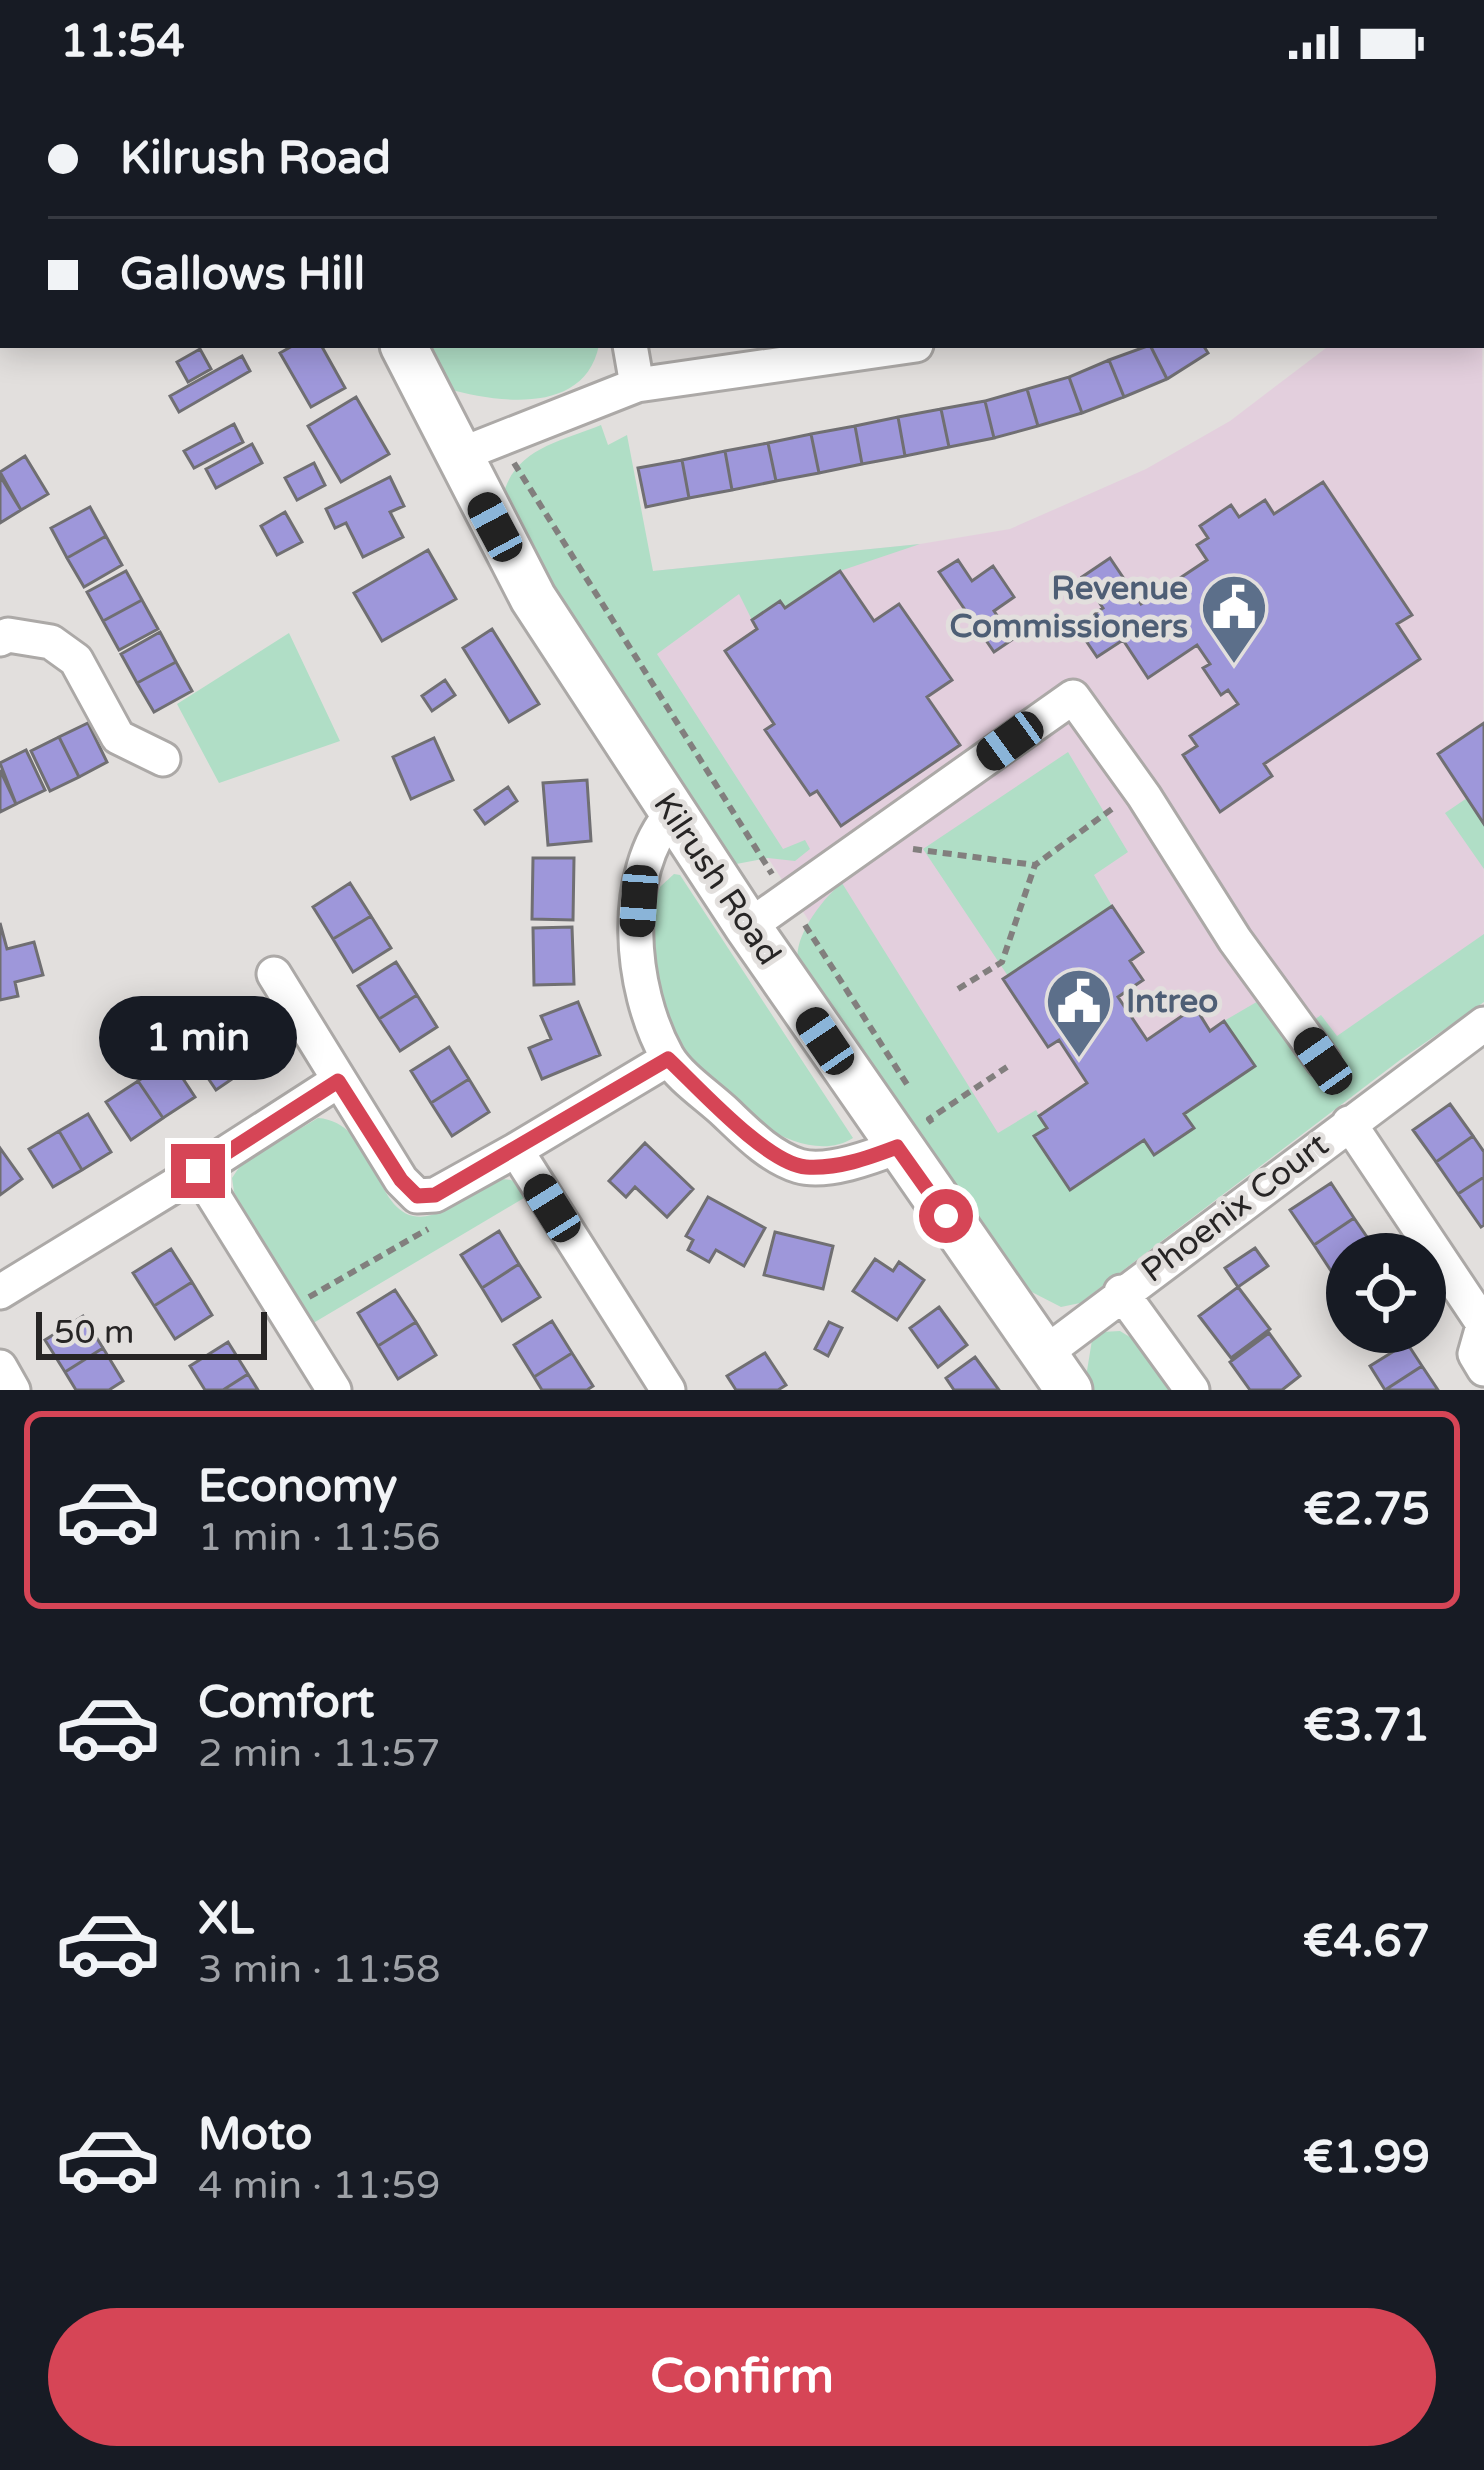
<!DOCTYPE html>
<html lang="en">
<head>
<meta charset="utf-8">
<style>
  :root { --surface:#171b24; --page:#20242c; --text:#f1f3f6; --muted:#9ea1a6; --line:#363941; --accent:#d64556 }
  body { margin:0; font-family:"Varela Round",sans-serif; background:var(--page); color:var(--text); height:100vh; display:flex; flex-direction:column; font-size:45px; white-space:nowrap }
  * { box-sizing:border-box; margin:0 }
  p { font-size:39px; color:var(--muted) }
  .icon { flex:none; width:66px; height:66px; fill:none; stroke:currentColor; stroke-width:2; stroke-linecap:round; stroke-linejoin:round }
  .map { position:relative; height:1306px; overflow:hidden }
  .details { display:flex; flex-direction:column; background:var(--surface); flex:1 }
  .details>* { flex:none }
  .banner { position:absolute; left:0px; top:0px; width:1485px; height:264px; box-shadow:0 6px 30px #0003; display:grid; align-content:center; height:264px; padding:0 48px; background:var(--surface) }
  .controls { position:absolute; left:1326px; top:1149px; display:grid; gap:24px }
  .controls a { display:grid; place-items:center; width:120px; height:120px; border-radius:50%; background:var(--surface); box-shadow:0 6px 30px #0003; font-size:60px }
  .scale { position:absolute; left:36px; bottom:30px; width:231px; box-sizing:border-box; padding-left:12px; border:6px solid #272525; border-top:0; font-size:33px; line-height:42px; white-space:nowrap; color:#272525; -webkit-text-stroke:9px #e2dfdd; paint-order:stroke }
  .end { position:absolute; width:54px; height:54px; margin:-27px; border:15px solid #d64556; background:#fff; box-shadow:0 0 0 6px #fff }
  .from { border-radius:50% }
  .bubble { position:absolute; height:84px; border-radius:42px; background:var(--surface); box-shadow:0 6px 30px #0003; font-size:39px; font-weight:700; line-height:84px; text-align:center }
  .car { position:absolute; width:36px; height:72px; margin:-36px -18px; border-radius:15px; box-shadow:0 0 9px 3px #0007; background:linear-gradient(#222 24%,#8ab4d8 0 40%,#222 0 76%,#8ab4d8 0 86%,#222 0) }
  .banner b { display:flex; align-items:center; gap:42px; height:114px; font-size:45px }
  .banner b+b { border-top:3px solid var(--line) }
  .banner i { width:30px; height:30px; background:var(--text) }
  ul { padding:21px 0 0; list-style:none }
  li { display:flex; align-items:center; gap:36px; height:198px; margin:0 24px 18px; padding:0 24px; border:6px solid transparent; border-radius:18px }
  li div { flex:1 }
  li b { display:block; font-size:45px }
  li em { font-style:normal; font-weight:700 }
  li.on { border-color:var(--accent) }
  li>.icon { width:108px; height:108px; stroke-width:1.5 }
  .button { display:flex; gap:24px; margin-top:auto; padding:24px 48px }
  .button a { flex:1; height:138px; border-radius:72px; background:var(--accent); color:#fff; font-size:48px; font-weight:700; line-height:138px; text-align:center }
  .status { display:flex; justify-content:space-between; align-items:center; height:84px; padding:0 60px; background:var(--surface); direction:ltr }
  .status svg { height:33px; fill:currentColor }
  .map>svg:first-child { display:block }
  .commercial { fill:#e3cfdd }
  .green { fill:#b0dec6 }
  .building { fill:#9e97da; stroke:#706f72; stroke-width:3 }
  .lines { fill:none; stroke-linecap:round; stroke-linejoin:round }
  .street-casing { stroke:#aca9a7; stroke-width:39 }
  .secondary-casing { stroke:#aca9a7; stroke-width:51 }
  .path { stroke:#827f7e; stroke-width:6; stroke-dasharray:9 6; stroke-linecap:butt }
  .street { stroke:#fff; stroke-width:33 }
  .secondary { stroke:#fff; stroke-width:45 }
  .route { stroke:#d64556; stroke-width:15 }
  .labels { text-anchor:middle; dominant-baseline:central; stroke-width:10; stroke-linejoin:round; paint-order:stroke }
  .service-label { font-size:33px; font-weight:bold; fill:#4e5e75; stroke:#e2dfdd; text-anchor:end }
  .street-label { font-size:33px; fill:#272525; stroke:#e2dfdd }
</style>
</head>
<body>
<div class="status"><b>11:54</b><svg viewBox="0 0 49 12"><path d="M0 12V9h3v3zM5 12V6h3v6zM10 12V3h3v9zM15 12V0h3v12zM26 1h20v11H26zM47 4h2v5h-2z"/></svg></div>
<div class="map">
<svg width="1484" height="1306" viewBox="0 0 1484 1306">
  <rect width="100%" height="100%" fill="#e2dfdd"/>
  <path class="commercial" d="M1482 149 1484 880 1040 1192 768 774 599 489 653 487 920 460 1010 445 1146 385 1230 337 1330 261H1482Z"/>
  <path class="green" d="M423 261H599C585 331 499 319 448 305Z
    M601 341 608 361 627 351 653 487 920 460 840 487 785 524 780 517 752 536 739 510 657 570 783 765 805 756 810 765 795 777 768 774 731 781 556 508 502 416C512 365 559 358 601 341Z
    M289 549 340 657 219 699 177 620Z
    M1068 668 1128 768 1094 791 1112 822 1008 892 923 765Z
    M1467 714 1484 740V785L1445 729Z
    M674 790 680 791 853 1054C799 1088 710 1009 679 964 660 936 645 834 660 803 661 802 673 791 674 790Z
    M842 799 998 1049 1036 1026 1047 1044 1035 1052 1070 1106 1144 1056 1154 1071 1193 1045 1184 1030 1254 982 1224 937 1260 916 1318 997 1343 979 1314 936 1321 931 1337 952 1484 850V918L1400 976 1080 1219 1061 1223 1022 1203 798 878C793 853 823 814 842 799Z
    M318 1034C374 1038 373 1123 413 1132 456 1141 496 1063 529 1111L310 1241 234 1108 232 1094 242 1079Z
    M1120 1247 1138 1258 1175 1306H1094L1086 1293 1092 1256 1102 1248Z"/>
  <path class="building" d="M294 261H321L345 304 311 323 280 269Z
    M1150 261H1203L1208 269 1167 295Z
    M1150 261 1167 295 1124 313 1109 276Z
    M200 265 211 285 188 298 177 278Z
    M242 272 250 287 179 328 170 312Z
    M1109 276 1124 313 1082 329 1069 293Z
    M1069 293 1082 329 1038 342 1027 305Z
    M1027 305 1038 342 994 354 985 317Z
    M356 313 389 370 341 398 308 342Z
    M985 317 994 354 949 363 941 325Z
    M941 325 949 363 905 372 898 333Z
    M898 333 905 372 862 380 855 342Z
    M234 340 243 358 194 384 184 367Z
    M855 342 862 380 819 389 811 350Z
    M811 350 819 389 776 397 768 359Z
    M768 359 776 397 732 406 725 367Z
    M252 360 262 379 216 404 206 385Z
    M725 367 732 406 689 414 682 376Z
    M25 372 48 410 21 426 0 388Z
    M682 376 689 414 646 423 638 384Z
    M314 379 325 401 297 416 285 394Z
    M0 392 21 426 0 439Z
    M390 393 404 422 390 428 403 453 363 473 346 439 335 444 326 425Z
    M1323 398 1412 531 1397 540 1420 575 1264 680 1272 692 1220 728 1183 671 1197 662 1190 652 1238 620 1228 606 1221 611 1203 584 1210 580 1197 561 1148 594 1123 556 1097 573 1076 542 1103 524 1082 493 1110 474 1141 520 1207 476 1197 461 1208 454 1200 442 1231 421 1239 433 1265 416 1274 430Z
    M90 423 106 452 67 474 51 444Z
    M285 428 302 458 277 471 261 442Z
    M106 452 122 481 84 503 67 474Z
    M428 466 456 515 382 557 354 509Z
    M958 476 972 497 993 482 1014 513 994 527 1013 555 994 568 939 488Z
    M126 487 142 516 103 537 87 508Z
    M840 487 874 537 899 520 952 596 927 613 960 661 841 742 817 707 810 711 765 646 774 640 725 567 757 545 752 536 780 517 785 524Z
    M142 516 158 545 119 566 103 537Z
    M492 545 539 620 509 638 463 564Z
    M160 548 176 578 137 599 121 570Z
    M176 578 192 607 154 628 137 599Z
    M445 596 455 611 432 627 422 612Z
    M88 639 107 678 79 693 59 653Z
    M1484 639V740L1438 670Z
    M59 653 79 693 50 707 31 667Z
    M434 654 453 696 411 715 393 673Z
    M26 666 45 706 16 720 0 679Z
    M0 686 16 720 0 728Z
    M587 696 591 757 548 761 543 699Z
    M508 703 517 717 485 740 475 726Z
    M533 774H574L573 836 532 835Z
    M350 799 371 832 333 855 313 823Z
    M1112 822 1143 868 1130 877 1143 896 1118 913 1147 956 1195 923 1210 947 1224 937 1255 982 1184 1030 1194 1044 1154 1071 1144 1056 1070 1106 1034 1052 1047 1044 1039 1032 1087 999 1059 956 1048 963 1003 895Z
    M371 832 391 864 353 888 333 855Z
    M0 839 7 865 34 858 43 891 15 898 18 912 0 916Z
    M572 843 574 900 534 901 533 844Z
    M396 878 417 911 379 935 358 902Z
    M417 911 437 943 400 967 379 935Z
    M578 918 600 971 542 995 529 964 551 955 541 932Z
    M255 926 280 963 248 984 223 947Z
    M223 947 248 984 216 1006 191 969Z
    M449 963 469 995 431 1019 411 987Z
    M170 975 195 1013 163 1034 138 997Z
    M469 995 489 1028 452 1052 431 1019Z
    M138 997 163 1034 131 1056 106 1018Z
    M1450 1020 1473 1052 1436 1078 1413 1046Z
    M88 1030 111 1068 82 1086 59 1047Z
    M59 1047 82 1086 53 1103 29 1065Z
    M1473 1052 1484 1068V1093L1458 1110 1436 1078Z
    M645 1059 693 1105 667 1133 635 1103 626 1113 609 1097Z
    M0 1064 22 1095 0 1111Z
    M1484 1093V1141L1481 1143 1458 1110Z
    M1331 1099 1354 1134 1314 1161 1290 1126Z
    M708 1113 765 1144 744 1182 716 1166 709 1178 688 1166 693 1156 686 1152Z
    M1354 1134 1378 1169 1347 1170V1189L1337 1196 1314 1161Z
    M499 1147 519 1180 482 1204 461 1171Z
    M775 1148 833 1162 823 1205 764 1191Z
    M1255 1164 1268 1182 1238 1203 1225 1184Z
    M171 1165 192 1198 154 1222 133 1189Z
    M875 1175 893 1187 899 1178 924 1196 897 1236 853 1207Z
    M519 1180 540 1213 502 1237 482 1204Z
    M192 1198 212 1231 175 1255 154 1222Z
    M1238 1203 1270 1245 1231 1274 1199 1232Z
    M395 1206 416 1238 378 1262 358 1229Z
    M939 1223 967 1261 938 1283 910 1244Z
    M83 1232 103 1264 65 1288 45 1256Z
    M552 1237 572 1269 534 1293 514 1261Z
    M416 1238 436 1271 398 1295 378 1262Z
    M829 1238 842 1244 828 1272 815 1265Z
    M1372 1248H1411L1384 1266Z
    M1269 1249 1300 1292 1282 1306H1250L1230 1278Z
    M228 1258 248 1290 223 1306H205L190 1282Z
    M1407 1259 1422 1282 1385 1306 1370 1282Z
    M103 1264 123 1297 109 1306H76L65 1288Z
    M572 1269 593 1302 587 1306H542L534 1293Z
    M765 1269 786 1301 778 1306H736L727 1292Z
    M975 1273 999 1306H954L946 1294Z
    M1422 1282 1438 1306H1385Z
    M248 1290 258 1306H223Z"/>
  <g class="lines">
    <defs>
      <path id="street" d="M499 0 501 3
        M1157 0 1161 3
        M637 3 643 0
        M630 261 637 301
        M457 372 637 301 916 261
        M0 555 8 551 51 558 76 576 118 653 163 675
        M672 729C620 790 629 904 667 972 679 993 708 1012 726 1029 747 1049 770 1073 799 1082 826 1090 872 1073 897 1063
        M748 843 1073 613 1144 712 1235 856 1323 977
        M274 890 401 1096 417 1112 435 1111 516 1066
        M1349 1039 1484 1241
        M0 1208 198 1087
        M1121 1208 1192 1306
        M1483 1242 1475 1270 1484 1285
        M1044 1270 1484 940
        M0 1283 13 1306
        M334 1306 198 1087 338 997
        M668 1306 516 1066 668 975"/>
      <path id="secondary" d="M277 0 278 3
        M403 261 533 514 748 843 1069 1306"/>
    </defs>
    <use href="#street" class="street-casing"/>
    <use href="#secondary" class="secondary-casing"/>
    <path class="path" d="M514 379 772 790
      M913 765 1035 781
      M805 841 908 1002
      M958 905 1002 878 1035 781 1116 722
      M932 1039 929 1035 1007 983
      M309 1213 428 1145"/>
    <use href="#street" class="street"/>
    <use href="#secondary" class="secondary"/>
  </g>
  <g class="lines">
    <path class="route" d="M198 1087 338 997 401 1096 417 1112 435 1111 668 975C698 1003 767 1080 806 1083 838 1085 868 1074 897 1063L946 1132"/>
  </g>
  <defs>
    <symbol id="civic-pin" viewBox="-11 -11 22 30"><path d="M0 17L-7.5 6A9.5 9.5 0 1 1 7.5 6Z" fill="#5c6f8a" stroke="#e2dfdd"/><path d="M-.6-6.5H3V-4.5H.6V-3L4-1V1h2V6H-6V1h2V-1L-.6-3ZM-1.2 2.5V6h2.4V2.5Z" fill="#fff"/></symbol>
  </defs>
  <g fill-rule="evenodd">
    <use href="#civic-pin" x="1196" y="485" width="76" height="104"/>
    <use href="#civic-pin" x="1041" y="879" width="76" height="104"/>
  </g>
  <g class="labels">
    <g class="service-label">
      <text x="1188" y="504">Revenue<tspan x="1188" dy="38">Commissioners</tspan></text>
      <text x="1126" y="917" text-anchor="start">Intreo</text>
    </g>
    <g class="street-label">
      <text transform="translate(717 795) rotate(56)">Kilrush Road</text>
      <text transform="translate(1235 1124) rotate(-37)">Phoenix Court</text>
    </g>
  </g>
</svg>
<div class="controls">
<a><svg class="icon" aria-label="locate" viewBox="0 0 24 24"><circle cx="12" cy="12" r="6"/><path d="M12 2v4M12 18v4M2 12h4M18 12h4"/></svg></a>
</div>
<div class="scale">50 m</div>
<i class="end from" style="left:946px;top:1132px"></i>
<i class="end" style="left:198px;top:1087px"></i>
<div class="bubble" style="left:99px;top:912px;width:198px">1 min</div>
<i class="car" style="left:495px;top:443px;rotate:332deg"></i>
<i class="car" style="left:1010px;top:657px;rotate:234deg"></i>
<i class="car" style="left:639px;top:817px;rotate:184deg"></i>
<i class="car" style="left:825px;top:957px;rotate:326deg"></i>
<i class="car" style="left:1323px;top:977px;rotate:325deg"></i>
<i class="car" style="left:552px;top:1124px;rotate:328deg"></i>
<div class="banner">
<b><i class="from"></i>Kilrush Road</b>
<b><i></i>Gallows Hill</b>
</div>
</div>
<section class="details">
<ul>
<li class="on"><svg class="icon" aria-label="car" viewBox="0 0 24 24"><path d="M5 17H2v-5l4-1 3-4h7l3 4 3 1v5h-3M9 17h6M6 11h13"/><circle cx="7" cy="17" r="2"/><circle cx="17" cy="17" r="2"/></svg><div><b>Economy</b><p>1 min · 11:56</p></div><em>€2.75</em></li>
<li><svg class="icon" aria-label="car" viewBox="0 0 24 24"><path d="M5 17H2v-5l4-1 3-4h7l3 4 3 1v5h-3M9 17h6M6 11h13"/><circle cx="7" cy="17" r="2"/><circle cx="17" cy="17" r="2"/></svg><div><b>Comfort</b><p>2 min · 11:57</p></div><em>€3.71</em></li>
<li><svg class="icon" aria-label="car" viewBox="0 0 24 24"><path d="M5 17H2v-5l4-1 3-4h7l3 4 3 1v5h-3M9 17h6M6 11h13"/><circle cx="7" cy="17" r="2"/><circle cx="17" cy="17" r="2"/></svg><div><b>XL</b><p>3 min · 11:58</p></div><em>€4.67</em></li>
<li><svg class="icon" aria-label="car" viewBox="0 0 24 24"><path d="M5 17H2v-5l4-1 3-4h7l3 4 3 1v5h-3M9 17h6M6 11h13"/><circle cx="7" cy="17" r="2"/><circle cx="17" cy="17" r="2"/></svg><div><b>Moto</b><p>4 min · 11:59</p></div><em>€1.99</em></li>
</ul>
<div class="button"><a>Confirm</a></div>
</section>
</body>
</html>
